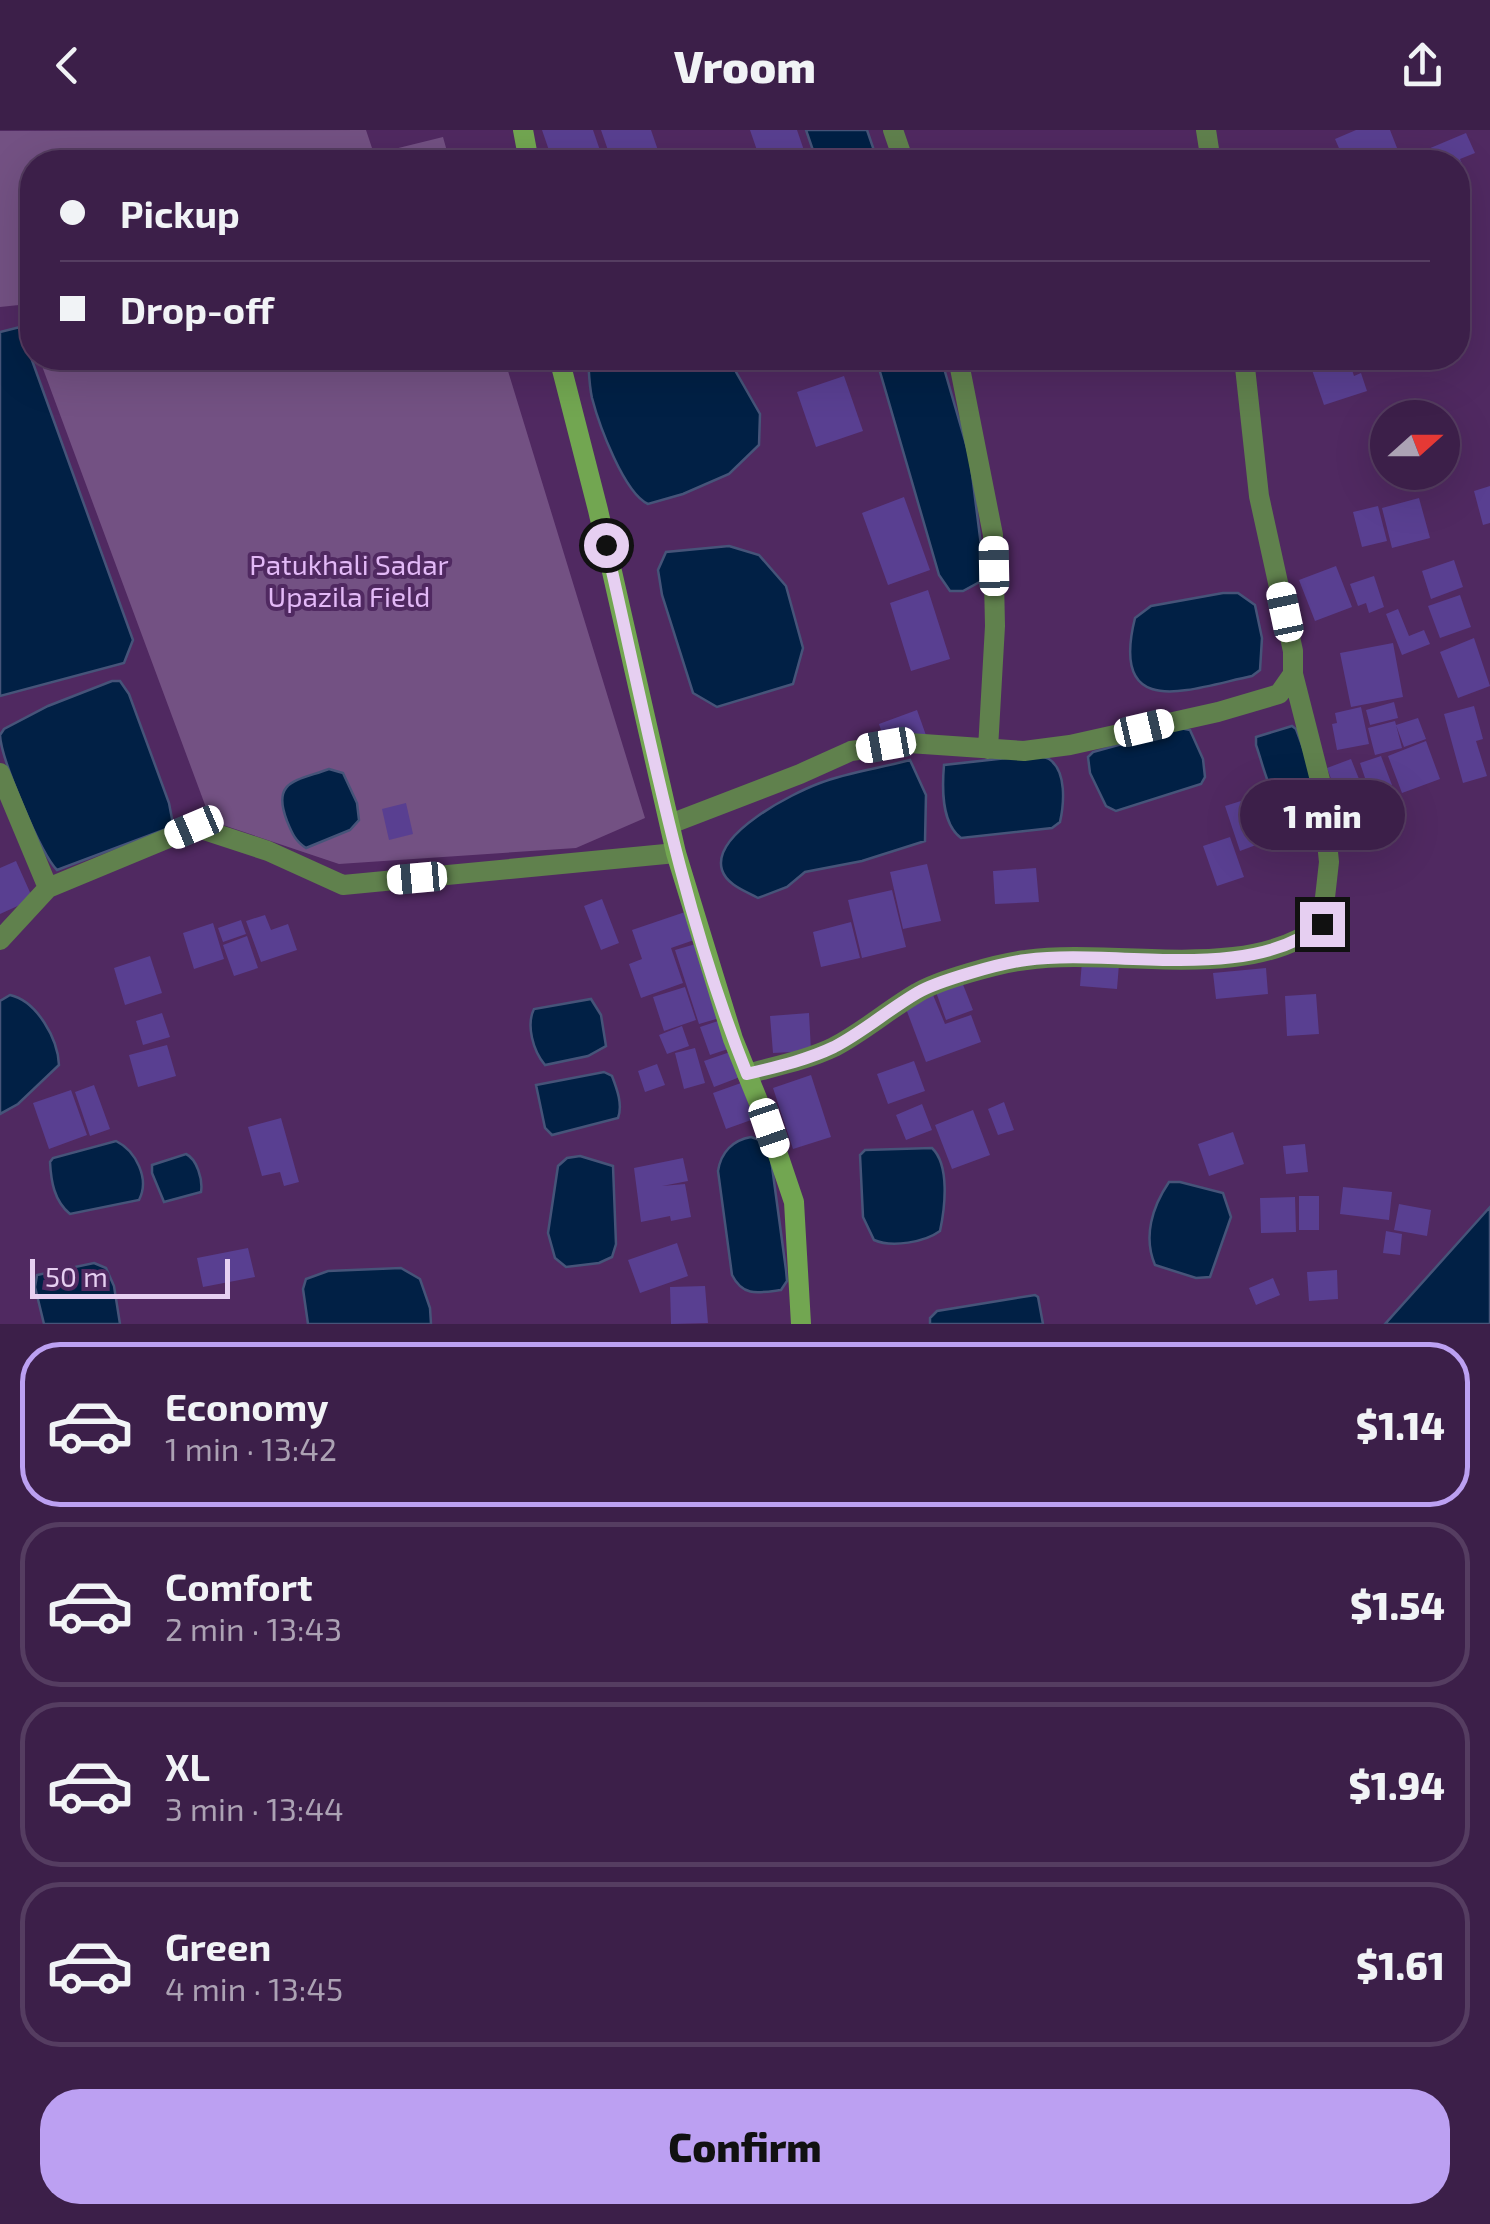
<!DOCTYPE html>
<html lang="en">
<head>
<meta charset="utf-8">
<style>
  :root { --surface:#3c1f49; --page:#432750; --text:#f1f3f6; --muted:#aca2b4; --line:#553d61; --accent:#bca0f2 }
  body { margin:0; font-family:"Exo 2",sans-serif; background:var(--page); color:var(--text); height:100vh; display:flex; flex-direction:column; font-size:38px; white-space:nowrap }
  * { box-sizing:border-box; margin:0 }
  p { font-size:32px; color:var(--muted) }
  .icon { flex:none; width:55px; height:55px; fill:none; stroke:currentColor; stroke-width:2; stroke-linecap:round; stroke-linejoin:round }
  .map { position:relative; height:1194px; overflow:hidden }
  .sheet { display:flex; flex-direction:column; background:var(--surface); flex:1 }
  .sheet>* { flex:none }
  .banner { position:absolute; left:20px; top:20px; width:1450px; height:220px; border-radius:40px; box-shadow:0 10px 40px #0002,0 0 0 2px var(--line); display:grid; align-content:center; height:220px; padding:0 40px; background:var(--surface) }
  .needle { width:65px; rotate:69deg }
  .buttons { position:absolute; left:1370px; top:270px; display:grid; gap:20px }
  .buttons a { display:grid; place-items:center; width:90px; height:90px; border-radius:50%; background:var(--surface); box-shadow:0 10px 40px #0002,0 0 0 2px var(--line); font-size:50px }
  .scale { position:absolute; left:30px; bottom:25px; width:200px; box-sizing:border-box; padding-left:10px; border:5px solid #e6cff1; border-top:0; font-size:28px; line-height:35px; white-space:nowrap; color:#e6cff1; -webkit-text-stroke:8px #502961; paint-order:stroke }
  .end { position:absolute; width:45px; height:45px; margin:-22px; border:12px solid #e6cff1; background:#111; box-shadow:0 0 0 5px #111 }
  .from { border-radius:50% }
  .bubble { position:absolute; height:70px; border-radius:35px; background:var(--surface); box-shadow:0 10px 40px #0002,0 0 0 2px var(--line); font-size:32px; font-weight:800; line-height:70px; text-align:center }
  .car { position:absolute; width:30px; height:60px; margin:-30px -15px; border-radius:12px; box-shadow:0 0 8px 2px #0007; background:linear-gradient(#fff 24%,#345 0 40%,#fff 0 76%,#345 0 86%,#fff 0) }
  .banner b { display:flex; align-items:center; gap:35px; height:95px; font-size:38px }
  .banner b+b { border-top:2px solid var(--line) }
  .banner i { width:25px; height:25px; background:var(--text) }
  ul { padding:18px 0 0; list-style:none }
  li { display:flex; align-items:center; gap:30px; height:165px; margin:0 20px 15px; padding:0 20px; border:5px solid var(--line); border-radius:40px }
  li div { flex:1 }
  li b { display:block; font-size:38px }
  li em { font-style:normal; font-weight:800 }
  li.selected { border-color:var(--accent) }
  li>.icon { width:90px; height:90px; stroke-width:1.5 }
  .primary-button { display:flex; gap:20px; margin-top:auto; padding:20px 40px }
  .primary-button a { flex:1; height:115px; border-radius:40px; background:var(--accent); color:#111; font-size:40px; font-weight:800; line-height:115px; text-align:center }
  header { display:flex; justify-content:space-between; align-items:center; height:130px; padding:0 40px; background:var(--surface); font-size:45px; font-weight:800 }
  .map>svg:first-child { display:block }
  .green { fill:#735183 }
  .water { fill:#012045; stroke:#465479; stroke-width:2.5 }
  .building { fill:#593f91 }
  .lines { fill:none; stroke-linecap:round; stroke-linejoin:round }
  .street { stroke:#60814d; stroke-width:20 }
  .secondary { stroke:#72a651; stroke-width:20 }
  .route { stroke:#e6cff1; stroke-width:12 }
  .labels { text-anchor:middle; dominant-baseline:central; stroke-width:8; stroke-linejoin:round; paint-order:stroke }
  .park-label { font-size:28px; fill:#e3b9f7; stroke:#502961 }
</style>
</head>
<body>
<header><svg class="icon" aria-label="back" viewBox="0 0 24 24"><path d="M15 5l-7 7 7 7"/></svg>Vroom<svg class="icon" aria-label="share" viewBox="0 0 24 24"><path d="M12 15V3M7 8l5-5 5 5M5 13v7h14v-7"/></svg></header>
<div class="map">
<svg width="1490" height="1194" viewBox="0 0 1490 1194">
  <rect width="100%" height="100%" fill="#502961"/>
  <path class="green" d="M366 0 374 24 443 7 450 32H32V211L19 175 0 177V1Z
    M39 228H504L645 688 576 718 339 734 211 691Z"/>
  <path class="water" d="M806 0H867L878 32H817Z
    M20 197 133 510 124 533 0 566V202Z
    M588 228H728L760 284 759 315 729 344 683 364 648 374C624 363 599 295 592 268 589 255 589 241 588 228Z
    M876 228H941L970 328 984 439 985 449 963 461H950L939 445Z
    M729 416 759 425 786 456 803 518 793 554 717 577 693 563 662 465 658 440 666 422Z
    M1223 463H1238L1255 475 1262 508 1260 540 1252 546C1190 559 1109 592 1135 488L1151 476Z
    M112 551H120L129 564 169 673 173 694 169 698 57 740C41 724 1 629 0 605L4 599 48 576Z
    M1292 596 1296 599 1315 650 1316 669C1277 707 1266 643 1256 615V607Z
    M1180 598 1190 600 1203 629 1205 647 1201 654 1116 681 1106 676 1090 643 1088 627 1093 622Z
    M1016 627C1025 627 1040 624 1049 629 1067 641 1064 674 1060 692L1052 698 961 708C941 693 942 658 944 635Z
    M910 630 926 665 925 711 862 731 805 742 787 757 758 768C745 761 727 755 722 740 711 704 793 663 820 653 848 642 881 638 910 630Z
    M329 639 343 643 357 673 359 690 350 700 306 718C295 711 292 703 287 691 271 650 297 651 329 639Z
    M10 865C37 871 58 909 59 935L18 974 0 984V871Z
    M591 869 601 885 606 916 588 926 545 935C533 921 526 895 534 879Z
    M604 942 612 946C617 959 623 975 618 988L552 1005 545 998 536 955Z
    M751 1007 760 1010 771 1029 786 1140 787 1151 781 1160C758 1163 743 1167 732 1145L718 1041C721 1022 733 1010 751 1007Z
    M116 1011C136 1021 150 1049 139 1070L70 1084C54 1071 51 1051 50 1032L53 1028Z
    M932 1018C950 1035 945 1078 940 1101 925 1112 892 1118 874 1110L863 1087 860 1025 865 1020Z
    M186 1024C197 1029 203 1050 201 1062L164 1072 152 1043V1035Z
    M580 1026 613 1036 616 1114 612 1127 599 1133 566 1137 555 1128 548 1103 558 1036 567 1028Z
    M1169 1052H1180L1223 1063 1231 1087 1210 1147 1196 1148 1155 1135C1143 1107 1152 1077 1169 1052Z
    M1490 1077V1194H1385Z
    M94 1133 106 1138 114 1156 120 1194H44L35 1157 37 1145Z
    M401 1138 420 1149 430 1178 431 1194H308L303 1159 306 1149 328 1141Z
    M1035 1165 1038 1167 1043 1194H930V1188L937 1181Z"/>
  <path class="building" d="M542 0H593L604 32H553Z
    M601 0H651L662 32H612Z
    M750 0H797L808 32H761Z
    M1356 0H1390L1399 23 1375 32H1345L1335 9Z
    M1466 3 1475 23 1460 29 1467 46 1458 50V32H1433L1428 19Z
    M511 19 512 32H477L476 24Z
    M1340 228H1348L1354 246 1361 243 1367 261 1324 275 1311 237Z
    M844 246 863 301 816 317 797 262Z
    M1490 356V393L1483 395 1474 361Z
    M904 367 930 440 888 455 862 383Z
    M1419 368 1430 408 1392 418 1382 378Z
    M1378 376 1387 411 1362 417 1353 382Z
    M1454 430 1463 457 1431 469 1422 441Z
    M1336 436 1352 477 1315 491 1299 450Z
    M1374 446 1384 477 1369 483 1366 473 1358 476 1350 454Z
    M928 460 950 529 911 541 890 473Z
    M1460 465 1471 497 1440 508 1428 476Z
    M1398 479 1409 506 1424 500 1430 514 1402 525 1386 484Z
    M1474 508 1490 556 1458 568 1440 522Z
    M1393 513 1403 567 1351 577 1340 523Z
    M1394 572 1398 588 1370 595 1366 580Z
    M1474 576 1483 609 1476 611 1487 646 1463 653 1444 584Z
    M1361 577 1369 614 1337 620 1332 594 1337 593 1335 583Z
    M917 580 927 608 888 621 879 594Z
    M1418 588 1426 609 1404 617 1396 595Z
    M1395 591 1402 618 1375 625 1368 598Z
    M1426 611 1440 649 1402 663 1388 626Z
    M1381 626 1392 655 1370 663 1360 633Z
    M1351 629 1367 669 1350 676 1340 651 1333 654 1327 638Z
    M1260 665 1275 708 1240 721 1225 676Z
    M1380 667 1389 692 1366 701 1356 675Z
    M406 673 413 704 389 710 382 679Z
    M1354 681 1367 710 1345 719 1333 691Z
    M1230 707 1244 747 1217 756 1203 716Z
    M16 731 33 769 0 784V738Z
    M927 734 941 791 903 799 890 742Z
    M1036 738 1039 772 995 774 993 741Z
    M892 760 906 817 862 828 848 770Z
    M602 769 619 813 601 820 584 776Z
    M688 781 697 809 671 818 683 853 641 868 629 834 642 829 632 800Z
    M265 785 271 800 288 794 297 820 261 832 246 791Z
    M241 790 246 804 223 812 218 798Z
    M851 792 860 828 821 837 813 802Z
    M213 793 224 829 194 839 183 803Z
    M247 806 258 838 234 846 223 815Z
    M699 813 723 887 699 894 675 820Z
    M150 826 162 863 125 875 114 838Z
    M1082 831 1119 834 1117 859 1080 856Z
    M1266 838 1268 864 1216 869 1213 843Z
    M962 852 973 880 946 890 936 862Z
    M685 857 696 890 664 901 653 867Z
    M1316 864 1319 904 1287 906 1285 866Z
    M933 865 945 894 971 885 981 912 926 932 905 876Z
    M162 883 170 907 143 915 136 891Z
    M809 883 811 921 773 923 770 886Z
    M721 890 731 918 710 925 700 897Z
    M682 896 689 916 667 924 659 905Z
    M167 915 176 946 138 957 129 925Z
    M695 918 705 953 684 959 675 923Z
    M730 922 740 947 714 957 704 931Z
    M914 931 925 961 888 974 877 944Z
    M657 934 665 955 645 962 638 941Z
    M811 945 831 1007 793 1019 773 958Z
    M741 953 754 989 726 999 713 963Z
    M94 955 110 999 90 1006 75 962Z
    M71 960 87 1005 49 1019 33 973Z
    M1004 972 1014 1000 998 1005 988 979Z
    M922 974 932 1000 906 1010 896 985Z
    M973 980 990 1025 952 1039 935 995Z
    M281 988 299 1052 284 1056 280 1042 262 1046 248 997Z
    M1233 1002 1244 1034 1209 1046 1198 1014Z
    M1305 1014 1308 1042 1286 1044 1283 1016Z
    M683 1028 688 1051 662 1056 685 1054 691 1087 671 1091 670 1086 641 1092 634 1038Z
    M1343 1057 1392 1062 1389 1090 1340 1084Z
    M1299 1066H1319V1100H1299Z
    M1295 1067 1296 1102 1261 1103 1260 1068Z
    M1399 1074 1431 1080 1427 1106 1394 1100Z
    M1386 1101 1402 1104 1400 1125 1383 1123Z
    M677 1113 688 1146 640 1163 628 1130Z
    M248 1118 255 1147 203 1157 197 1128Z
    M1337 1140 1338 1169 1309 1171 1307 1142Z
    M1273 1148 1280 1165 1256 1175 1249 1158Z
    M705 1156 708 1193 671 1194 670 1157Z"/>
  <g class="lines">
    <path class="street" d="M893 0 904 32
      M1206 0 1211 32
      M958 228 993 405 995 496 988 619
      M0 643 48 758
      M670 694 800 644 851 621 909 613 1024 621 1070 615 1218 582 1279 564 1293 544V521L1259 366 1244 228
      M0 810 48 758 195 697 268 721 343 755 676 723
      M747 944C776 936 807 930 834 917 863 902 888 880 917 863 938 850 1000 833 1026 830 1114 817 1250 854 1322 794L1329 732 1321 654 1293 544"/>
    <path class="secondary" d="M523 0 529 32
      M559 228 598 380 676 723 733 909 769 998 794 1072 801 1194"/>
  </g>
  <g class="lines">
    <path class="route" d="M606 415C647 592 679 775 747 944 776 937 807 930 834 917 863 902 888 880 917 863 937 851 1001 833 1026 830 1114 818 1249 854 1322 794"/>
  </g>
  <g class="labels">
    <g class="park-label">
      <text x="349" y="434">Patukhali Sadar<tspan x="349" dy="32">Upazila Field</tspan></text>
    </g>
  </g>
</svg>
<div class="buttons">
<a><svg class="needle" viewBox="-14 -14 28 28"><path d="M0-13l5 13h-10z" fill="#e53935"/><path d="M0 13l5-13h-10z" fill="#aca2b4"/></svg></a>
</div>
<div class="scale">50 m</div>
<i class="end from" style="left:606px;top:415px"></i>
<i class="end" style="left:1322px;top:794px"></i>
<div class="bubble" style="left:1240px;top:650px;width:165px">1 min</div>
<i class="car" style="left:994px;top:436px;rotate:359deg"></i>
<i class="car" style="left:1285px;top:482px;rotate:348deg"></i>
<i class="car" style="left:1144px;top:598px;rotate:77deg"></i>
<i class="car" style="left:886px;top:615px;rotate:260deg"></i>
<i class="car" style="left:194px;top:697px;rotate:247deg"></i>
<i class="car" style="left:417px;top:748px;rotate:265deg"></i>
<i class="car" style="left:769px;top:998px;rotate:161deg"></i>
<div class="banner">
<b><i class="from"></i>Pickup</b>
<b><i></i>Drop-off</b>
</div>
</div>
<section class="sheet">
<ul>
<li class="selected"><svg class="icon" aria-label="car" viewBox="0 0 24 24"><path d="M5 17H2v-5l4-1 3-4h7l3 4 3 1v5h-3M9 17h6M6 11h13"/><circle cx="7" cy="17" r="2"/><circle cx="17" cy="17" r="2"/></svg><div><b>Economy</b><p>1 min · 13:42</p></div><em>$1.14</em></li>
<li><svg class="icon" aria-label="car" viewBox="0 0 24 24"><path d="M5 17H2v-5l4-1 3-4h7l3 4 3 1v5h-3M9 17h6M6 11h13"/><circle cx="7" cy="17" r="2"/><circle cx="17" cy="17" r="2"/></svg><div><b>Comfort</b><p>2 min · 13:43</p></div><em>$1.54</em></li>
<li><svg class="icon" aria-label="car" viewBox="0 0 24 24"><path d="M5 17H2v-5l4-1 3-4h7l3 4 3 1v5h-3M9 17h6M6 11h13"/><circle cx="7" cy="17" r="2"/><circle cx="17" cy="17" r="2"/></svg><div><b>XL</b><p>3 min · 13:44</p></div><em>$1.94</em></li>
<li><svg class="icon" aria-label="car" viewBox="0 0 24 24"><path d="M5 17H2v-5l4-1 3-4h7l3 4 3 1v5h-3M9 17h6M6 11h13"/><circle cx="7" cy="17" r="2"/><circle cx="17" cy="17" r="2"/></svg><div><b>Green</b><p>4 min · 13:45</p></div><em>$1.61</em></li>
</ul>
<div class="primary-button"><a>Confirm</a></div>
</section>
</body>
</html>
